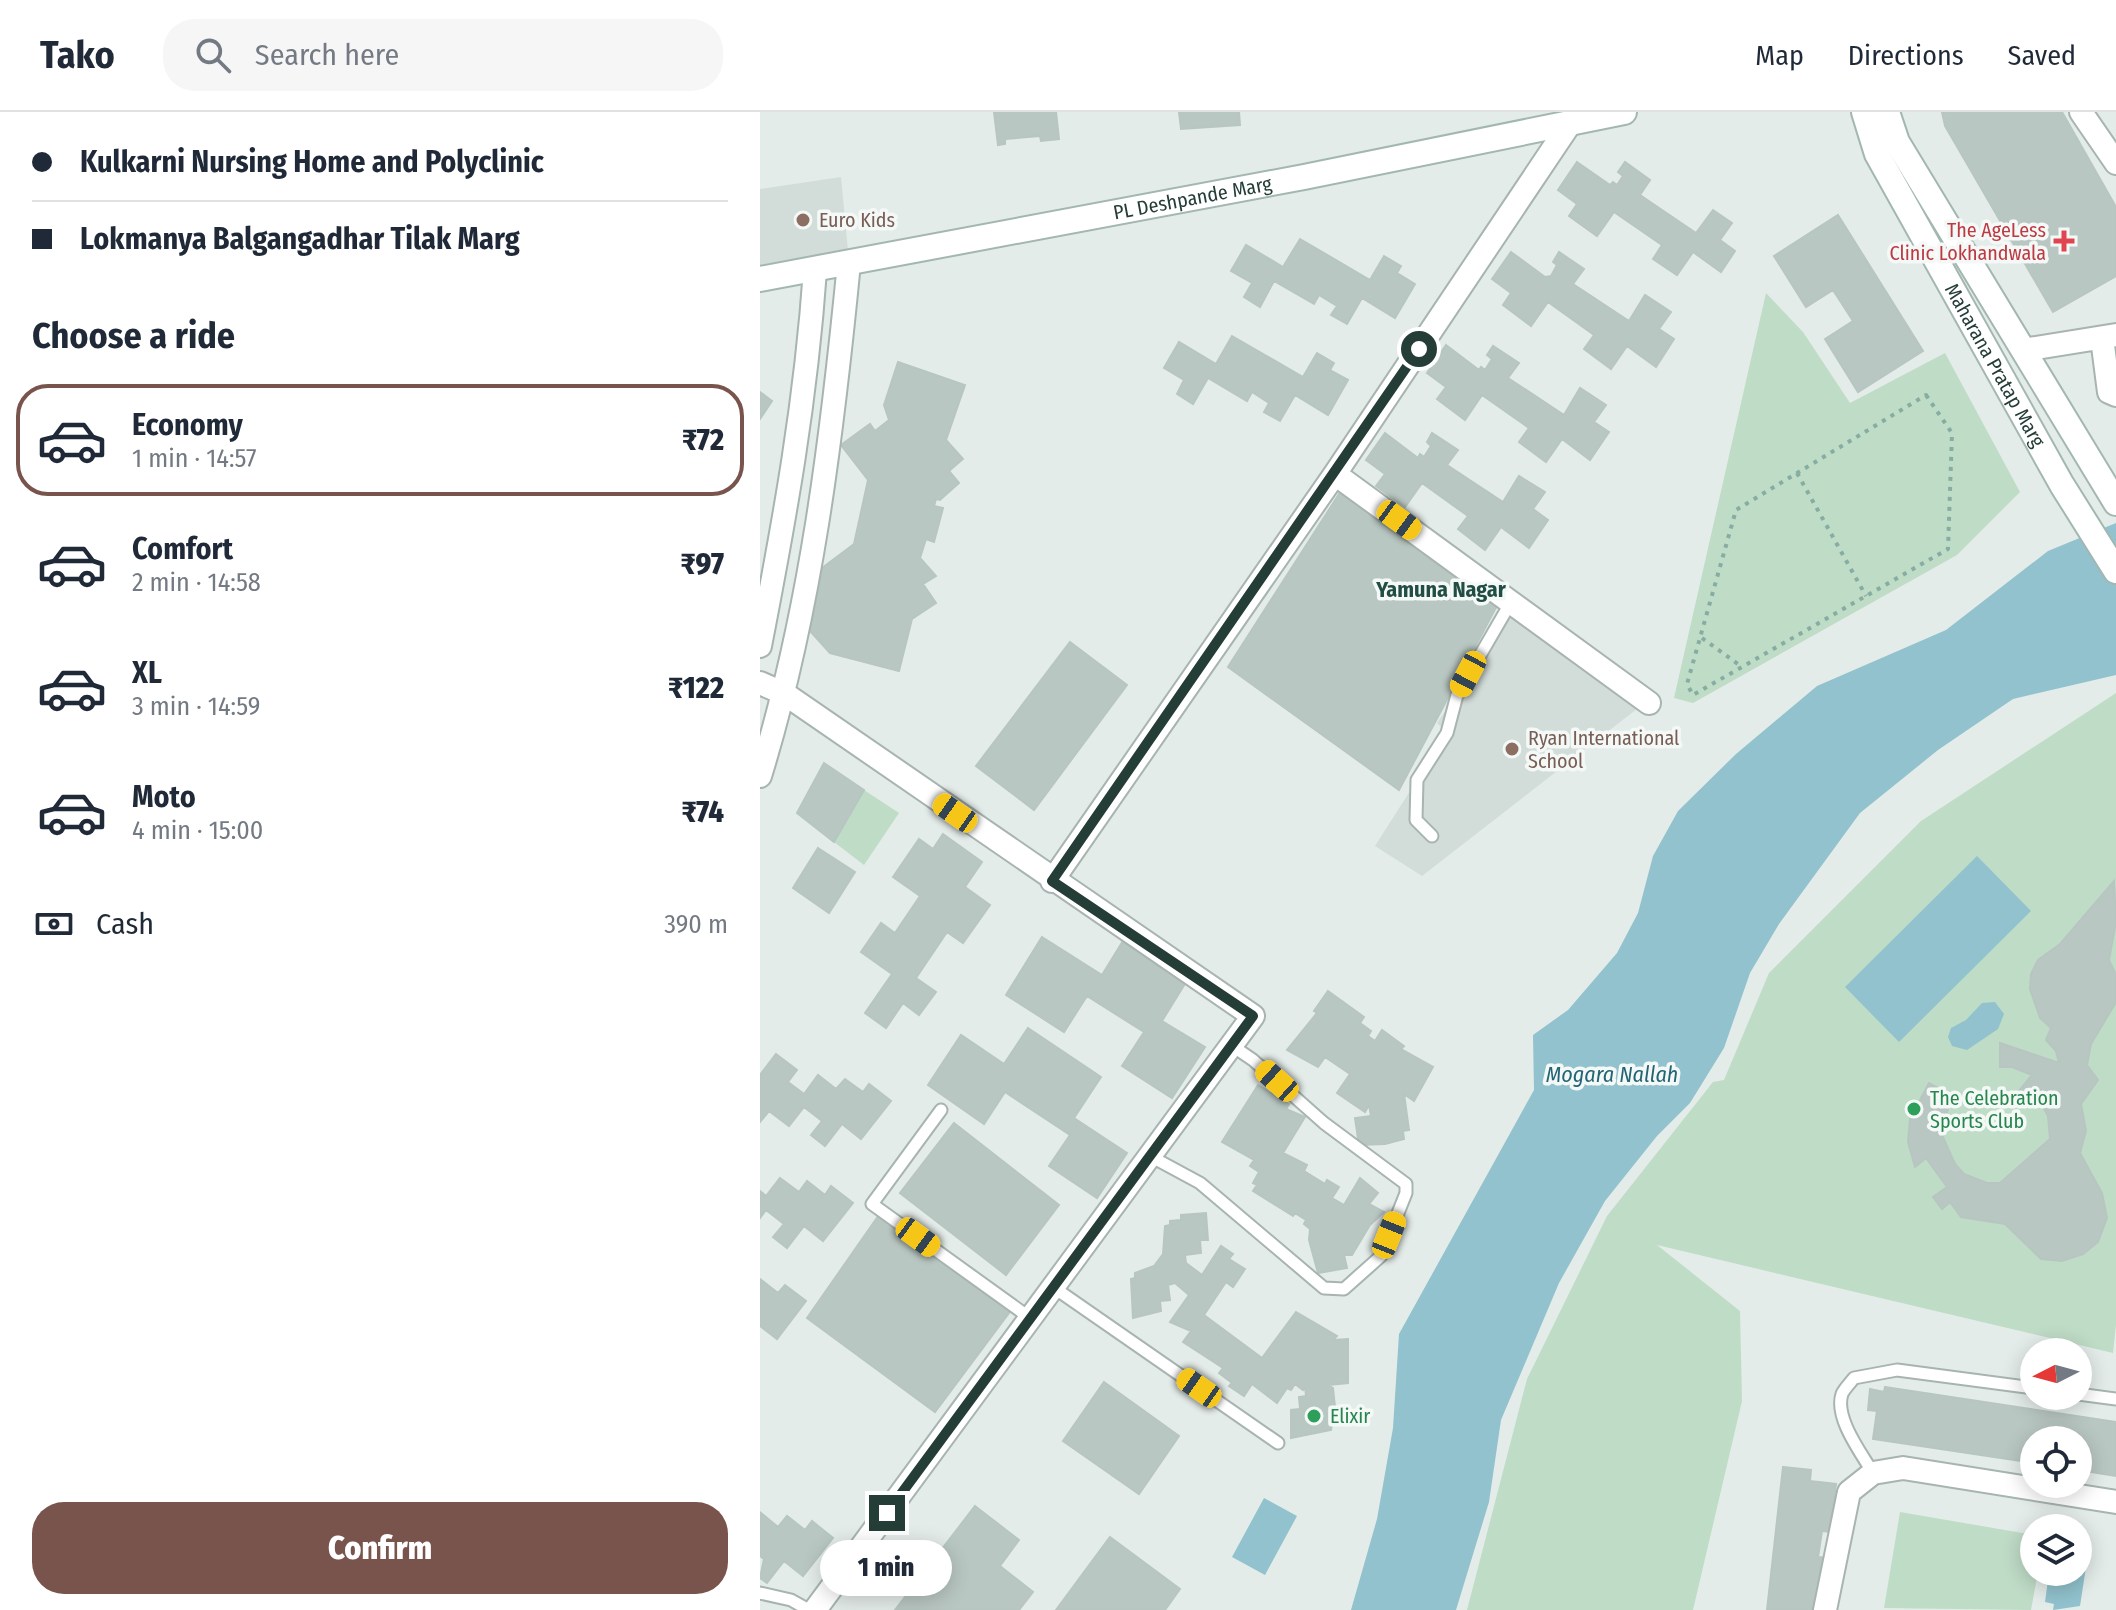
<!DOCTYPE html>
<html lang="en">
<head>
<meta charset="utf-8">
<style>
  :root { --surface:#fff; --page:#f6f6f7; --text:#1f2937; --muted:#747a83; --line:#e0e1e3; --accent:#79544d }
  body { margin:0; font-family:"Fira Sans Condensed",sans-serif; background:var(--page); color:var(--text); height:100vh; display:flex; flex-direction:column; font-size:30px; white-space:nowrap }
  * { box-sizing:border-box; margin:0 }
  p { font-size:26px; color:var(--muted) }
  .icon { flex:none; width:44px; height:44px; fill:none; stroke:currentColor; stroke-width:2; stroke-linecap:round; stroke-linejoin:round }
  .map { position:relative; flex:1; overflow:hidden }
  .drawer { display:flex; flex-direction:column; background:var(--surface); width:760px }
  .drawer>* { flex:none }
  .banner { display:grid; align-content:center; height:176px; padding:0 32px; background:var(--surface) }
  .needle { width:52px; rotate:264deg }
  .tools { position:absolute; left:1260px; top:1226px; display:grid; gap:16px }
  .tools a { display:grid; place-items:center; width:72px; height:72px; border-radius:50%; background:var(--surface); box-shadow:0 4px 20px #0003; font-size:40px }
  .end { position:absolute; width:36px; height:36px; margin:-18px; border:10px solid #253d37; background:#fff; box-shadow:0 0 0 4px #fff }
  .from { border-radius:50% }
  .bubble { position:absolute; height:56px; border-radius:28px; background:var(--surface); box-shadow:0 4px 20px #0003; font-size:26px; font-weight:800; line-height:56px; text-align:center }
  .car { position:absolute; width:24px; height:48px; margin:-24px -12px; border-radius:10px; box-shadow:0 0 6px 2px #0007; background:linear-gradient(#f5c518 24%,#345 0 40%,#f5c518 0 76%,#345 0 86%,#f5c518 0) }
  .banner b { display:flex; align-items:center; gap:28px; height:76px; font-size:30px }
  .banner b+b { border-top:2px solid var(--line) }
  .banner i { width:20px; height:20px; background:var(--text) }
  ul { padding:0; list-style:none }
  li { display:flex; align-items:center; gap:24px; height:112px; margin:0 16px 12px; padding:0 16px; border:4px solid transparent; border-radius:32px }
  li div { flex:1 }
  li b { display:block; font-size:30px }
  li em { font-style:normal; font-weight:800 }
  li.on { border-color:var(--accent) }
  li>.icon { width:72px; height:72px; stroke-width:1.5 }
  h2 { padding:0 32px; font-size:36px; line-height:96px }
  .pay { display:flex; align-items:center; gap:20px; height:88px; padding:0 32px; font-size:30px }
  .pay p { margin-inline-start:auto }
  .action { display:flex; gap:16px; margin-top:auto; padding:16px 32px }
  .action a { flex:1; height:92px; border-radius:32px; background:var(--accent); color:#fff; font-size:32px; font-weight:800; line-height:92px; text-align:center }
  header { display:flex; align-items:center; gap:48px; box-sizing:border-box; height:112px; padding:0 40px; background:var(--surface); border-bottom:2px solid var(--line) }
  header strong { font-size:38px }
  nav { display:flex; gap:44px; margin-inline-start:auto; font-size:28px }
  .search { width:560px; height:72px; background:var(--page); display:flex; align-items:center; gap:20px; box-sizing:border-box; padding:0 28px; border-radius:32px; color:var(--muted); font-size:30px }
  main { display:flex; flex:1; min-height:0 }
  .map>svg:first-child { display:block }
  .built { fill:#d2dcd8 }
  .green { fill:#bfdcc7 }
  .water { fill:#91c2cd }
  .building { fill:#b9c7c2; stroke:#b7c6c0; stroke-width:2 }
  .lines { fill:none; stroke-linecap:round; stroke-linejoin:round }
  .lane-casing { stroke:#a7b4b0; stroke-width:15 }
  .street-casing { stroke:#a7b4b0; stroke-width:26 }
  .secondary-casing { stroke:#a3b7b1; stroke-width:28 }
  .path { stroke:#87ada2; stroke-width:4; stroke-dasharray:4 6; stroke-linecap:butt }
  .lane { stroke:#fff; stroke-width:11 }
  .street { stroke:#fff; stroke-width:22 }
  .secondary { stroke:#fff; stroke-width:24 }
  .route { stroke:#253d37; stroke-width:10 }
  .education-dot { fill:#8d6e63; stroke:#f4f9f7; stroke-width:3 }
  .health-dot { fill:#e0444e; stroke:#f4f9f7; stroke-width:3 }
  .leisure-dot { fill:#2e9e5b; stroke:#f4f9f7; stroke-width:3 }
  .labels { text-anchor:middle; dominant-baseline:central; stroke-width:7; stroke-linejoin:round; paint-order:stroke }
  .street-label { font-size:20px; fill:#253d37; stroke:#f4f9f7 }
  .education-label { font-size:20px; fill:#785e54; stroke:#f4f9f7; text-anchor:start }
  .health-label { font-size:20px; fill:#be3a42; stroke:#f4f9f7; text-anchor:end }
  .leisure-label { font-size:20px; fill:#27864d; stroke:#f4f9f7; text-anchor:start }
  .neighbourhood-label { font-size:22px; font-weight:bold; fill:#224d44; stroke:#f4f9f7 }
  .water-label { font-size:22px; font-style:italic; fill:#236574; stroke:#f4f9f7 }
</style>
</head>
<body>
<header>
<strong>Tako</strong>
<div class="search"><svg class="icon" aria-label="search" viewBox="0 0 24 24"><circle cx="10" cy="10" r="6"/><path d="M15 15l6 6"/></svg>Search here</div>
<nav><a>Map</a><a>Directions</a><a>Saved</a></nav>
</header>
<main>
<section class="drawer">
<div class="banner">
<b><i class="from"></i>Kulkarni Nursing Home and Polyclinic</b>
<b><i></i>Lokmanya Balgangadhar Tilak Marg</b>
</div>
<h2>Choose a ride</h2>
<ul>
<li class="on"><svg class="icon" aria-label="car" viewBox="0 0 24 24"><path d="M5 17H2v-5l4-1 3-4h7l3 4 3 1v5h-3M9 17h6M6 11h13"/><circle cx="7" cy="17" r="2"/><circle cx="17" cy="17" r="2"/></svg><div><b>Economy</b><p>1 min · 14:57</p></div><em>₹72</em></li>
<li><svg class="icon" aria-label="car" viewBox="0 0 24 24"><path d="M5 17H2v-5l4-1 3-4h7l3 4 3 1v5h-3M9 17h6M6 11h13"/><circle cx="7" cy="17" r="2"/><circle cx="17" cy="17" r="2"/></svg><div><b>Comfort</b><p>2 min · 14:58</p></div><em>₹97</em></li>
<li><svg class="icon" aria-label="car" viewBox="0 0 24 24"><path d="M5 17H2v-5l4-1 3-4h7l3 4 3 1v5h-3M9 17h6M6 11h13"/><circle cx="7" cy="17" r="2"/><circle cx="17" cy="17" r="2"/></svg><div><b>XL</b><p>3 min · 14:59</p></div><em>₹122</em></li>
<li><svg class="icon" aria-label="car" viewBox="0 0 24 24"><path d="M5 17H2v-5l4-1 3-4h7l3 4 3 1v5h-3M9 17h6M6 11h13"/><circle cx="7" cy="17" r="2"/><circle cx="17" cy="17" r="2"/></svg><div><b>Moto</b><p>4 min · 15:00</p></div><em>₹74</em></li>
</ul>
<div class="pay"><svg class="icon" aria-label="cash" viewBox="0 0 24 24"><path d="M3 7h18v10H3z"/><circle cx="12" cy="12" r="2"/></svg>Cash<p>390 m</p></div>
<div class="action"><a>Confirm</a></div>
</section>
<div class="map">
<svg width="1356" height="1498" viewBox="0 0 1356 1498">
  <rect width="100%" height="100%" fill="#e4ece9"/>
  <path class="built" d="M81 65 88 139 0 153V77Z
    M757 496 882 593 662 764 615 734 687 621 677 611Z"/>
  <path class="green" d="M1006 181 1043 220 1090 291 1185 241 1260 380 1197 443 933 591 914 586Z
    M1356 581V1213L1353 1241 897 1133 980 1199 982 1289 933 1498H707L767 1267 847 1104 953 970 964 968 1009 861 1161 709Z
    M104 678 139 701 104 753 74 730Z
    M1140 1400 1274 1423V1460H1278L1271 1498 1124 1496Z"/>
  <path class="water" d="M1356 411V563L1253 587 1178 638 1100 701 1019 812 990 861 964 936 930 991 897 1024 845 1089 799 1171 741 1308 729 1390 696 1498H591L617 1407 633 1316 639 1222 774 978 773 923 808 898 857 841 878 801 893 744 918 699 976 642 1057 574 1186 518 1288 439Z
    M1217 744 1271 799 1139 930 1085 875Z
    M1235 890 1244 902 1238 917 1207 938 1192 934 1188 925 1191 916 1206 908 1222 891Z
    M504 1386 537 1404 505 1463 472 1445Z
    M1318 1453 1326 1455 1320 1494 1293 1498 1294 1492 1285 1490 1289 1460H1318Z"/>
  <path class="building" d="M234 0H296L299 27 281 29 280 24 245 27V32L238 33Z
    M419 0H479L480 13 421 17Z
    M1182 0H1302L1356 95V164L1293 200 1185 14Z
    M817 50 850 73 853 70 857 73 863 64 858 60 865 50 890 68 880 83 936 121 953 98 972 111 960 128 975 139 961 160 933 140 917 163 893 147 902 133 854 100 837 124 809 104 817 92 798 78Z
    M1078 103 1163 239 1098 280 1065 227 1093 209 1073 178 1046 195 1014 144Z
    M540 127 610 168 624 144 641 154 637 161 655 172 635 206 602 186 587 212 571 203 577 194 559 183 554 192 514 169 500 195 484 185 492 171 471 159 486 133 523 155Z
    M751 140 785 165 791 164 797 153 793 150 799 140 824 157 813 172 869 209 885 183 911 200 899 217 914 227 896 255 867 234 851 257 824 237 834 223 788 190 771 214 743 193 751 181 732 167Z
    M472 224 543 265 557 241 574 251 570 258 588 268 568 303 535 283 520 309 504 300 509 291 492 280 487 289 448 266 433 292 417 282 424 268 404 256 419 230 456 252Z
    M686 233 719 258 721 255 725 258 732 247 727 243 733 234 759 251 748 266 804 303 820 276 846 293 834 310 849 320 830 348 802 327 786 350 759 330 769 316 722 283 705 308 677 287 686 275 667 261Z
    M138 250 205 273 186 328 203 347 189 359 199 371 180 388 176 387 174 394 183 396 174 430 166 427 160 446 176 464 163 472 176 491 152 507 139 559 70 541 49 518 58 459 94 432 108 368 81 333 110 312 115 319 129 308 124 293Z
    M0 280 12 289 0 307Z
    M625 321 658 346 660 342 664 345 671 334 667 330 672 321 698 338 687 353 743 390 759 364 785 380 773 397 788 408 769 436 741 415 725 438 698 417 708 404 662 371 645 395 616 374 625 362 606 348Z
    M581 379 741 486 639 678 468 555Z
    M310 530 367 573 274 698 216 654Z
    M64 651 104 678 74 730 37 701Z
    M183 722 222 750 205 775 230 793 203 831 187 820 156 866 176 880 159 903 143 891 126 916 105 901 132 862 101 840 121 811 135 821 160 784 133 765 159 727 173 737Z
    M58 736 95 760 69 801 33 776Z
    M1354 769 1356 810 1349 848 1356 863V890L1331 932 1327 953 1338 968 1321 992 1326 1019 1320 1041 1342 1081 1347 1106 1338 1130 1323 1142 1302 1149 1281 1147 1245 1112 1201 1105 1190 1090 1182 1097 1173 1085 1187 1075 1166 1046 1155 1055 1148 1030 1150 1007 1169 971 1191 983 1182 1023 1195 1052 1204 1062 1227 1071H1240L1290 1027 1288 1004 1281 991 1275 994 1258 980 1272 963 1252 955H1240V931L1299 951 1296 939 1286 928 1291 916 1280 906 1270 877 1271 862 1278 848 1300 832Z
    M282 825 342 863 363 829 426 870 402 909 445 935 412 986 362 954 384 920 327 884 304 920 246 883Z
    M568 879 604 905 600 911 611 919 608 924 615 929 622 918 644 934 641 937 673 955 654 989 644 982 649 1018 643 1019 644 1027 625 1032 599 1033 595 1006 611 1004 609 993 605 1000 577 981 590 962 565 945 558 955 527 938 557 901 554 899Z
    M268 916 341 965 314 1006 367 1041 337 1086 289 1054 310 1023 245 980 224 1012 168 973 201 923 244 952Z
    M16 942 37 958 28 970 44 982 58 963 76 977 85 967 103 980 109 972 131 989 101 1027 82 1012 65 1034 51 1023 62 1009 44 995 29 1014 9 999 0 1010V963Z
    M498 973 529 992 526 997 545 1005 523 1041 547 1053 544 1059 565 1072 567 1068 579 1075 572 1086 584 1093 600 1066 618 1081 609 1092 624 1100 610 1113 592 1143H584L587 1156 558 1161 549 1128 550 1117 544 1112 546 1108 535 1101 533 1104 493 1079 497 1073 493 1071 499 1060 490 1054 494 1048 462 1030Z
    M194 1011 299 1093 246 1163 140 1081Z
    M20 1066 39 1080 47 1069 65 1083 71 1074 93 1091 63 1129 44 1114 27 1136 13 1125 24 1112 6 1098 0 1106V1079L6 1084Z
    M446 1101 448 1128H440L441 1141 425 1143 426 1151 442 1163 461 1134 473 1142 469 1147 485 1157 473 1175 466 1170 444 1203 502 1246 536 1200 577 1224 573 1228 588 1227V1271L568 1273 573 1276 575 1295 571 1318 531 1326V1298L540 1297 539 1285 546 1284 545 1275 543 1278 535 1272 531 1278 527 1276 517 1291 492 1272 484 1284 469 1274 472 1271 459 1261 463 1256 423 1230 431 1219 410 1210 429 1183 415 1171 408 1173 410 1188 400 1189 401 1199 373 1206 371 1167 375 1166V1161L394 1154 403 1142 405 1114 410 1113V1109L421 1108V1103Z
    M119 1103 252 1197 175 1300 47 1206Z
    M0 1167 18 1181 25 1173 46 1189 17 1227 0 1214Z
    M344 1270 419 1324 379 1382 303 1329Z
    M1125 1275 1356 1310V1364L1318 1358V1328H1274V1351L1113 1327 1117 1299 1108 1298 1110 1277 1124 1280Z
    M1023 1355 1051 1358 1050 1369 1076 1372 1070 1420 1062 1419 1058 1445 1068 1446 1062 1498H1007Z
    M215 1394 259 1428 240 1454 273 1480 259 1498H135Z
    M1 1401 18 1415 27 1404 45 1418 52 1409 73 1426 43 1464 24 1449 7 1471 0 1466 4 1447 0 1444Z
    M350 1425 420 1477 405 1498H296Z"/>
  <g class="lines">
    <defs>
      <path id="lane" d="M672 724 656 708 657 668 687 621 697 583 751 490
        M181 998 112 1092 270 1206
        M390 1044 440 1071 564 1176 584 1177 621 1144 646 1081V1072L564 1011 493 948 471 933
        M293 1175 518 1331
        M1318 1282 1356 1287
        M1113 1361C1102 1342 1074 1306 1082 1282 1084 1277 1091 1270 1094 1266L1137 1258 1274 1276
        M0 1481 31 1488 49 1498"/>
      <path id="street" d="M1321 0 1356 51
        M1342 226 1349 280 1356 283
        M1263 238 1356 223
        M575 362 889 591
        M0 534C25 405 46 289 55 158
        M0 571 25 582 493 904 55 1498
        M0 664C51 498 72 325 89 151
        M292 769 575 362 809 13
        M1065 1498 1089 1380 1113 1361 1143 1356 1356 1390"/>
      <g id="secondary">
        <path id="s1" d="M1104 0 1117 42 1302 373 1356 459"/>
        <path d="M1127 0 1137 30 1356 391"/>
        <path id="s2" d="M0 167 544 65 864 0"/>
      </g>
    </defs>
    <use href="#lane" class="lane-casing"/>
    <use href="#street" class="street-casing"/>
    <use href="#secondary" class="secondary-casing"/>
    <path class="path" d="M1166 283 1192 321 1188 437 933 583 927 572 976 398Z
      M1037 361 1106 484
      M942 526 982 555"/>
    <use href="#lane" class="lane"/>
    <use href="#street" class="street"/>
    <use href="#secondary" class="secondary"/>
  </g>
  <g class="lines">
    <path class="route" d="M127 1401 493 904 292 769 659 237"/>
  </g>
  <g class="education-dot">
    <circle cx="43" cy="108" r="8"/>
    <circle cx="752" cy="637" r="8"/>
  </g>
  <path class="health-dot" d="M1300 117h8v8h8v8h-8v8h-8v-8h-8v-8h8z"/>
  <g class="leisure-dot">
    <circle cx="1154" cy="997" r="8"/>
    <circle cx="554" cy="1304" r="8"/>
  </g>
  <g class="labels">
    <g class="street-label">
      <text stroke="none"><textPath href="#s2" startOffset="440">PL Deshpande Marg</textPath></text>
      <text stroke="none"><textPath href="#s1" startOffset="286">Maharana Pratap Marg</textPath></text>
    </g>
    <g class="education-label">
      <text x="59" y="108">Euro Kids</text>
      <text x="768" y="626">Ryan International<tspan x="768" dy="23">School</tspan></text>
    </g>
    <g class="health-label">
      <text x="1286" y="118">The AgeLess<tspan x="1286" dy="23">Clinic Lokhandwala</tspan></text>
    </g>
    <g class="leisure-label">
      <text x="1170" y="986">The Celebration<tspan x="1170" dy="23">Sports Club</tspan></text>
      <text x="570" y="1304">Elixir</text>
    </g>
    <g class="neighbourhood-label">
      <text x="681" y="477">Yamuna Nagar</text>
    </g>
    <g class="water-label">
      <text x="852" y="962">Mogara Nallah</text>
    </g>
  </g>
</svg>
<div class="tools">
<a><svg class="needle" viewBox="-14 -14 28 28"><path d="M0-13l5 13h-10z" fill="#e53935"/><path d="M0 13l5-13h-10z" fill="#747a83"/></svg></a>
<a><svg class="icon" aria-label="locate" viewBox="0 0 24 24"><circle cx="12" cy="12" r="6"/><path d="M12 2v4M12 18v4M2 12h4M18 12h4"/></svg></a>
<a><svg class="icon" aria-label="layers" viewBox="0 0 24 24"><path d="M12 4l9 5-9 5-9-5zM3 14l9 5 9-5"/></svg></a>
</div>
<i class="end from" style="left:659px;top:237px"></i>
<i class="end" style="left:127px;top:1401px"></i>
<div class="bubble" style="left:60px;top:1428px;width:132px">1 min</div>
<i class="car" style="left:639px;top:408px;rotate:126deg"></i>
<i class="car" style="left:708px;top:562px;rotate:208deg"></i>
<i class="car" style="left:195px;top:701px;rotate:305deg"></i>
<i class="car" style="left:517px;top:969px;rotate:312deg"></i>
<i class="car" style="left:629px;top:1123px;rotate:22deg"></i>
<i class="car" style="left:158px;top:1125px;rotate:126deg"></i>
<i class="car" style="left:439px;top:1276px;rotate:305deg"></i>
</div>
</main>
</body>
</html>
